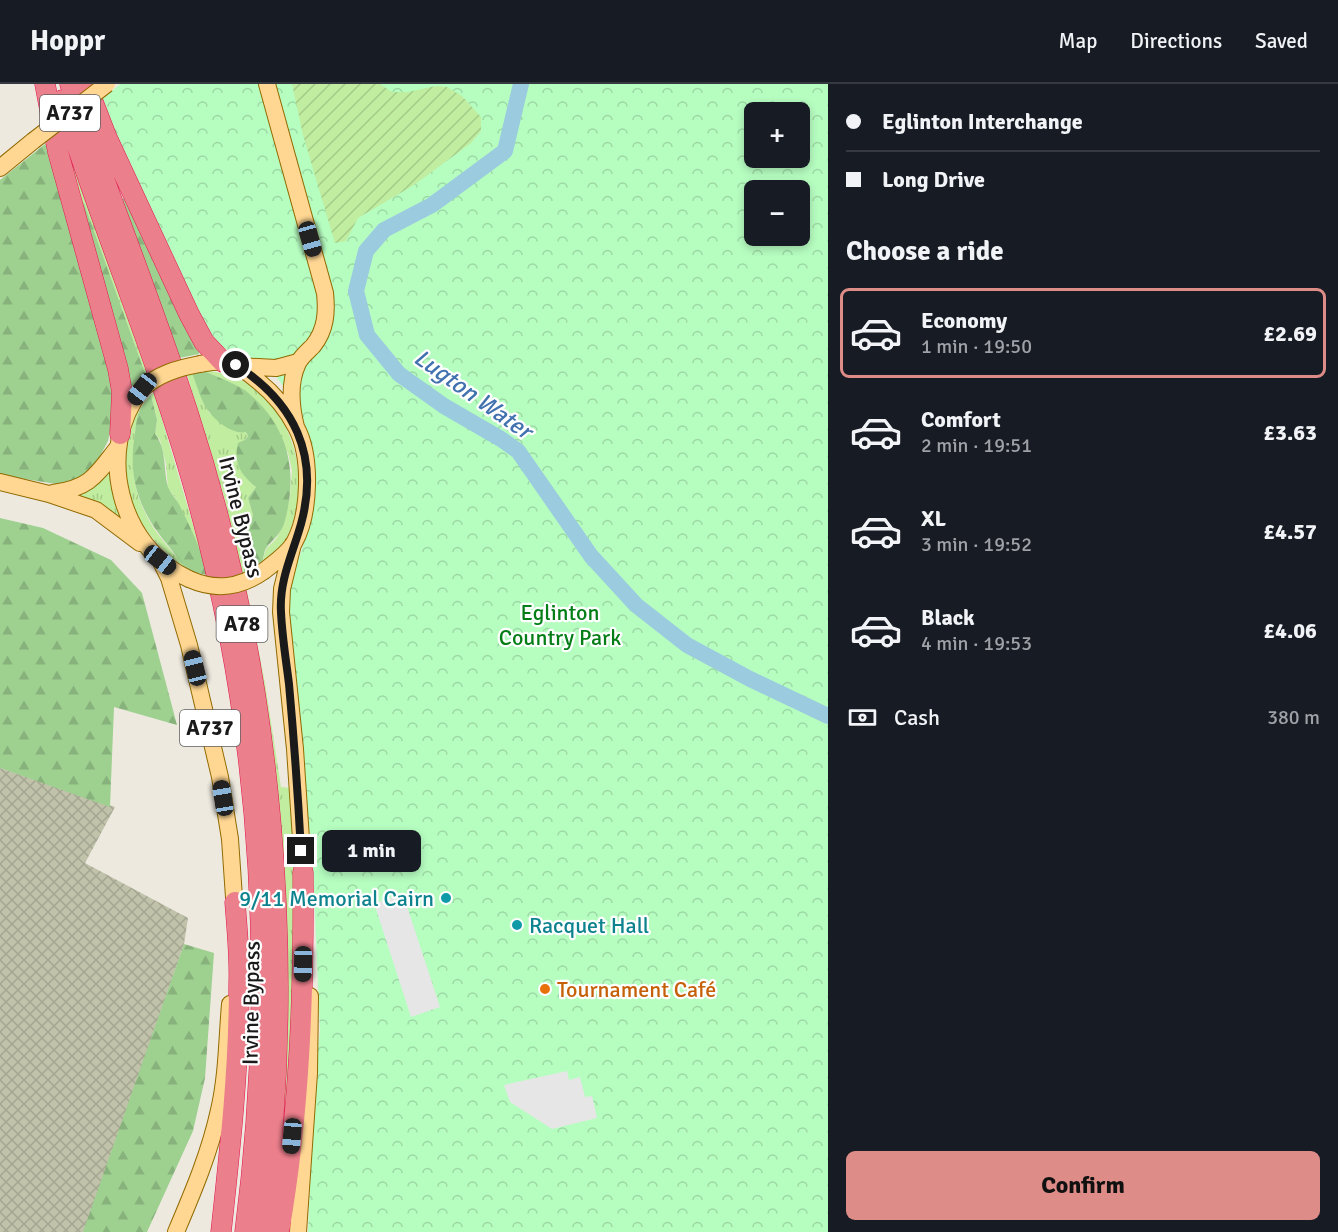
<!DOCTYPE html>
<html lang="en">
<head>
<meta charset="utf-8">
<style>
  :root { --surface:#171b24; --page:#242831; --text:#f1f3f6; --muted:#9ea1a6; --line:#363941; --accent:#dd8c87 }
  body { margin:0; font-family:Signika,sans-serif; background:var(--page); color:var(--text); height:100vh; display:flex; flex-direction:column; font-size:22px; white-space:nowrap }
  * { box-sizing:border-box; margin:0 }
  p { font-size:20px; color:var(--muted) }
  .icon { flex:none; width:33px; height:33px; fill:none; stroke:currentColor; stroke-width:2; stroke-linecap:round; stroke-linejoin:round }
  .map { position:relative; flex:1; overflow:hidden }
  .panel { display:flex; flex-direction:column; background:var(--surface); width:510px }
  .panel>* { flex:none }
  .banner { display:grid; align-content:center; height:132px; padding:0 18px; background:var(--surface) }
  .fabs { position:absolute; left:744px; top:18px; display:grid; gap:12px }
  .fabs a { display:grid; place-items:center; width:66px; height:66px; border-radius:9px; background:var(--surface); box-shadow:0 3px 9px #0003; font-size:30px }
  .end { position:absolute; width:27px; height:27px; margin:-14px; border:8px solid #1a1a1a; background:#fff; box-shadow:0 0 0 3px #fff }
  .from { border-radius:50% }
  .bubble { position:absolute; height:42px; border-radius:9px; background:var(--surface); box-shadow:0 3px 9px #0003; font-size:20px; font-weight:800; line-height:42px; text-align:center }
  .car { position:absolute; width:18px; height:36px; margin:-18px -9px; border-radius:8px; box-shadow:0 0 4px 2px #0007; background:linear-gradient(#222 24%,#8ab4d8 0 40%,#222 0 76%,#8ab4d8 0 86%,#222 0) }
  .banner b { display:flex; align-items:center; gap:21px; height:57px; font-size:22px }
  .banner b+b { border-top:2px solid var(--line) }
  .banner i { width:15px; height:15px; background:var(--text) }
  ul { padding:0; list-style:none }
  li { display:flex; align-items:center; gap:18px; height:90px; margin:0 12px 9px; padding:0 6px; border:3px solid transparent; border-radius:9px }
  li div { flex:1 }
  li b { display:block; font-size:22px }
  li em { font-style:normal; font-weight:800 }
  li.selected { border-color:var(--accent) }
  li>.icon { width:54px; height:54px; stroke-width:1.5 }
  h2 { padding:0 18px; font-size:27px; line-height:72px }
  .pay { display:flex; align-items:center; gap:15px; height:66px; padding:0 18px; font-size:22px }
  .pay p { margin-inline-start:auto }
  .cta { display:flex; gap:12px; margin-top:auto; padding:12px 18px }
  .cta a { flex:1; height:69px; border-radius:9px; background:var(--accent); color:#111; font-size:24px; font-weight:800; line-height:69px; text-align:center }
  header { display:flex; align-items:center; gap:36px; box-sizing:border-box; height:84px; padding:0 30px; background:var(--surface); border-bottom:2px solid var(--line) }
  header strong { font-size:28px }
  nav { display:flex; gap:33px; margin-inline-start:auto; font-size:21px }
  main { display:flex; flex:1; min-height:0 }
  .map>svg:first-child { display:block }
  .construction { fill:url(#construction-cross-hatch) }
  .grass { fill:url(#grass-tufts) }
  .forest { fill:url(#forest-firs) }
  .park { fill:url(#park-crowns); fill-rule:evenodd }
  .garden { fill:url(#garden-furrows) }
  .parking { fill:#e6e6e6 }
  .lines { fill:none; stroke-linecap:round; stroke-linejoin:round }
  .river { stroke:#9bcbdf; stroke-width:16 }
  .major-casing { stroke:#916a00; stroke-width:18 }
  .highway-casing { stroke:#e0174e; stroke-width:21 }
  .major { stroke:#ffd792; stroke-width:16 }
  .highway { stroke:#ec7f8c; stroke-width:20 }
  .major-bridge-casing { stroke:#916a00; stroke-width:18; stroke-linecap:butt }
  .major-bridge { stroke:#ffd792; stroke-width:16 }
  .route { stroke:#1a1a1a; stroke-width:8 }
  .culture-dot { fill:#0f9aa8; stroke:#fff; stroke-width:2 }
  .food-dot { fill:#e8710a; stroke:#fff; stroke-width:2 }
  .labels { text-anchor:middle; dominant-baseline:central; stroke-width:4.5; stroke-linejoin:round; paint-order:stroke }
  .shield { fill:#fff; stroke:#5f5f5f; stroke-width:1.5 }
  .shield-label { font-size:21px; font-weight:bold; fill:#1a1a1a }
  .street-label { font-size:22px; fill:#1a1a1a; stroke:#fff }
  .park-label { font-size:22px; fill:#037d16; stroke:#fff }
  .culture-label { font-size:22px; fill:#0d838f; stroke:#fff; text-anchor:end }
  .food-label { font-size:22px; fill:#c56008; stroke:#fff; text-anchor:start }
  .water-label { font-size:24px; font-style:italic; fill:#4171af; stroke:#fff }
</style>
</head>
<body>
<header>
<strong>Hoppr</strong>
<nav><a>Map</a><a>Directions</a><a>Saved</a></nav>
</header>
<main>
<div class="map">
<svg width="828" height="1148" viewBox="0 0 828 1148">
  <defs>
    <pattern id="construction-cross-hatch" width="8" height="8" patternUnits="userSpaceOnUse" patternTransform="scale(1.5)"><rect width="8" height="8" fill="#c0c2aa"/><path d="M0 0l8 8M0 8l8-8" fill="none" stroke="#a4a692"/></pattern>
    <pattern id="grass-tufts" width="24" height="20" patternUnits="userSpaceOnUse" patternTransform="scale(1.5)"><rect width="24" height="20" fill="#c0ed9f"/><path d="M3 7l-1-3M5 7V3M7 7l1-3M15 17l-1-3M17 17v-4M19 17l1-3" fill="none" stroke="#a4cb88"/></pattern>
    <pattern id="forest-firs" width="22" height="20" patternUnits="userSpaceOnUse" patternTransform="scale(1.5)"><rect width="22" height="20" fill="#9ed090"/><path d="M5 1l3.5 6h-7zM16 11l3.5 6h-7z" fill="#88b27c"/></pattern>
    <pattern id="park-crowns" width="20" height="18" patternUnits="userSpaceOnUse" patternTransform="scale(1.5)"><rect width="20" height="18" fill="#b6fdc0"/><path d="M2 6a3 3 0 1 1 6 0M12 15a3 3 0 1 1 6 0" fill="none" stroke="#9cd8a4"/></pattern>
    <pattern id="garden-furrows" width="10" height="10" patternUnits="userSpaceOnUse" patternTransform="scale(1.5)"><rect width="10" height="10" fill="#c0ed9f"/><path d="M-1 1l2-2M0 10L10 0M9 11l2-2" fill="none" stroke="#a4cb88"/></pattern>
  </defs>
  <rect width="100%" height="100%" fill="#ede9df"/>
  <path class="construction" d="M0 684 115 723 85 779 188 834 184 860 85 1148H0Z"/>
  <path class="grass" d="M71 70 148 291 146 292 84 120 81 121 68 71Z
    M204 287C272 288 310 365 296 426 293 438 290 450 283 460 278 468 269 473 262 479L266 465 276 455 283 442 290 413 292 386 288 369 244 306Z
    M192 289 209 329 246 348 248 352 245 356 256 403 248 414 253 431 242 468 244 489 241 490 225 416 187 291Z
    M154 308 206 485 187 437 174 412 168 405 166 380 160 356 155 350 157 336 151 311Z
    M139 324C131 374 127 405 157 449 166 461 177 473 187 485 129 446 111 388 139 324Z
    M112 382 123 432 120 433 100 419 79 411Z
    M247 507 265 599 281 703 291 704 297 841 286 1067 279 1066 243 508Z"/>
  <path class="forest" d="M49 57 112 282 114 332 108 357 99 374 88 388 77 395 62 401 0 391V96Z
    M127 113 200 263 199 270 179 274 119 117Z
    M84 119 146 292 134 303 128 299 81 121Z
    M204 287C217 293 234 299 246 307 289 342 299 388 284 440 279 453 270 457 265 466 264 470 263 475 262 479L244 489 243 466 253 431 248 414 256 403C241 391 233 379 238 359L245 356 248 352 246 348C234 351 217 338 210 329 201 319 197 301 192 289Z
    M151 311 157 336 155 350C167 365 163 385 168 403 170 409 177 416 180 422 190 443 203 468 207 491 201 490 194 488 189 486 181 482 176 471 171 465 140 429 127 396 135 349 138 329 137 326 151 311Z
    M0 434 43 444 111 476 142 509 177 641 114 623 110 723 0 684Z
    M184 860 214 869 205 994 193 1047 147 1148H83Z"/>
  <path class="park" d="M120 0H828V1148H308L314 1000 320 947 313 788 288 510 310 439 313 377 302 329 278 295 253 274 219 263 206 250 99 18ZM754 28H800V74H754ZM754 106H800V152H754Z"/>
  <path class="garden" d="M292 0H380L392 8H408L436 2 447 3 462 12 481 33V47L471 59 414 101 358 134 346 157 335 159 303 51Z"/>
  <path class="parking" d="M403 810 440 923 411 933 374 819Z
    M567 987 569 996 580 993 585 1013 592 1012 597 1034 552 1045 510 1018 504 1001Z"/>
  <g class="lines">
    <path class="river" d="M521 0 505 67 432 121 384 146 366 167 356 207 367 251 399 290 444 322 501 355 518 367 591 472 636 521 687 561 750 595 828 632"/>
    <defs>
      <path id="major" d="M267 0 325 209C327 228 326 246 313 262 308 267 301 273 298 279 288 300 291 323 296 343
        M0 84 33 57
        M200 280C207 279 215 277 222 278 236 278 248 289 258 297 273 309 287 326 296 343 312 372 310 430 294 459 287 470 274 479 264 487
        M237 282 276 284 298 278
        M142 305C94 366 120 464 189 495
        M0 398 49 410 96 426 140 459
        M53 409C91 404 96 391 118 363
        M293 460 282 505 281 528 295 665 304 800
        M160 476 169 494 189 561 220 693 230 755 235 828
        M176 1148C193 1108 210 1068 219 1026 227 992 227 955 230 920
        M298 1148 309 989 310 912"/>
      <path id="highway" d="M45 0 58 68 118 285 122 308 120 350
        M70 0C108 110 152 218 188 329 273 591 298 875 262 1148
        M86 0 107 54 189 230 204 258 223 278
        M62 16C105 153 163 286 200 425 264 660 276 907 245 1148
        M221 1148C230 1066 239 983 239 900 240 873 237 845 235 818
        M279 1148C300 1029 304 909 303 788"/>
    </defs>
    <use href="#major" class="major-casing"/>
    <use href="#highway" class="highway-casing"/>
    <use href="#major" class="major"/>
    <use href="#highway" class="highway"/>
    <defs>
      <path id="major-bridge" d="M33 57 107 0
        M142 305C158 290 178 284 200 280
        M189 495C216 507 240 504 264 487"/>
    </defs>
    <use href="#major-bridge" class="major-bridge-casing"/>
    <use href="#major-bridge" class="major-bridge"/>
  </g>
  <g class="lines">
    <path class="route" d="M236 281C294 318 320 371 301 440 293 469 279 496 281 528 282 552 286 576 289 600 294 656 298 711 301 767"/>
  </g>
  <g class="culture-dot">
    <circle cx="446" cy="814" r="6"/>
    <circle cx="517" cy="841" r="6"/>
  </g>
  <circle class="food-dot" cx="545" cy="905" r="6"/>
  <g class="labels">
    <g class="shield">
      <rect x="40" y="11" width="60" height="36" rx="4.5"/>
      <rect x="216.5" y="522" width="51" height="36" rx="4.5"/>
      <rect x="180" y="626" width="60" height="36" rx="4.5"/>
    </g>
    <g class="shield-label">
      <text x="70" y="29">A737</text>
      <text x="242" y="540">A78</text>
      <text x="210" y="644">A737</text>
    </g>
    <g class="street-label">
      <text transform="translate(241 433) rotate(76)">Irvine Bypass</text>
      <text transform="translate(251 919) rotate(-89)">Irvine Bypass</text>
    </g>
    <g class="park-label">
      <text x="560" y="528">Eglinton<tspan x="560" dy="25">Country Park</tspan></text>
    </g>
    <g class="culture-label">
      <text x="434" y="814">9/11 Memorial Cairn</text>
      <text x="529" y="841" text-anchor="start">Racquet Hall</text>
    </g>
    <g class="food-label">
      <text x="557" y="905">Tournament Café</text>
    </g>
    <g class="water-label">
      <text transform="translate(473 310) rotate(35)">Lugton Water</text>
    </g>
  </g>
</svg>
<div class="fabs">
<a>+</a>
<a>−</a>
</div>
<i class="end from" style="left:236px;top:281px"></i>
<i class="end" style="left:301px;top:767px"></i>
<div class="bubble" style="left:322px;top:746px;width:99px">1 min</div>
<i class="car" style="left:310px;top:155px;rotate:164deg"></i>
<i class="car" style="left:142px;top:305px;rotate:218deg"></i>
<i class="car" style="left:160px;top:476px;rotate:128deg"></i>
<i class="car" style="left:195px;top:584px;rotate:346deg"></i>
<i class="car" style="left:223px;top:714px;rotate:351deg"></i>
<i class="car" style="left:303px;top:880px;rotate:181deg"></i>
<i class="car" style="left:292px;top:1052px;rotate:185deg"></i>
</div>
<section class="panel">
<div class="banner">
<b><i class="from"></i>Eglinton Interchange</b>
<b><i></i>Long Drive</b>
</div>
<h2>Choose a ride</h2>
<ul>
<li class="selected"><svg class="icon" aria-label="car" viewBox="0 0 24 24"><path d="M5 17H2v-5l4-1 3-4h7l3 4 3 1v5h-3M9 17h6M6 11h13"/><circle cx="7" cy="17" r="2"/><circle cx="17" cy="17" r="2"/></svg><div><b>Economy</b><p>1 min · 19:50</p></div><em>£2.69</em></li>
<li><svg class="icon" aria-label="car" viewBox="0 0 24 24"><path d="M5 17H2v-5l4-1 3-4h7l3 4 3 1v5h-3M9 17h6M6 11h13"/><circle cx="7" cy="17" r="2"/><circle cx="17" cy="17" r="2"/></svg><div><b>Comfort</b><p>2 min · 19:51</p></div><em>£3.63</em></li>
<li><svg class="icon" aria-label="car" viewBox="0 0 24 24"><path d="M5 17H2v-5l4-1 3-4h7l3 4 3 1v5h-3M9 17h6M6 11h13"/><circle cx="7" cy="17" r="2"/><circle cx="17" cy="17" r="2"/></svg><div><b>XL</b><p>3 min · 19:52</p></div><em>£4.57</em></li>
<li><svg class="icon" aria-label="car" viewBox="0 0 24 24"><path d="M5 17H2v-5l4-1 3-4h7l3 4 3 1v5h-3M9 17h6M6 11h13"/><circle cx="7" cy="17" r="2"/><circle cx="17" cy="17" r="2"/></svg><div><b>Black</b><p>4 min · 19:53</p></div><em>£4.06</em></li>
</ul>
<div class="pay"><svg class="icon" aria-label="cash" viewBox="0 0 24 24"><path d="M3 7h18v10H3z"/><circle cx="12" cy="12" r="2"/></svg>Cash<p>380 m</p></div>
<div class="cta"><a>Confirm</a></div>
</section>
</main>
</body>
</html>
